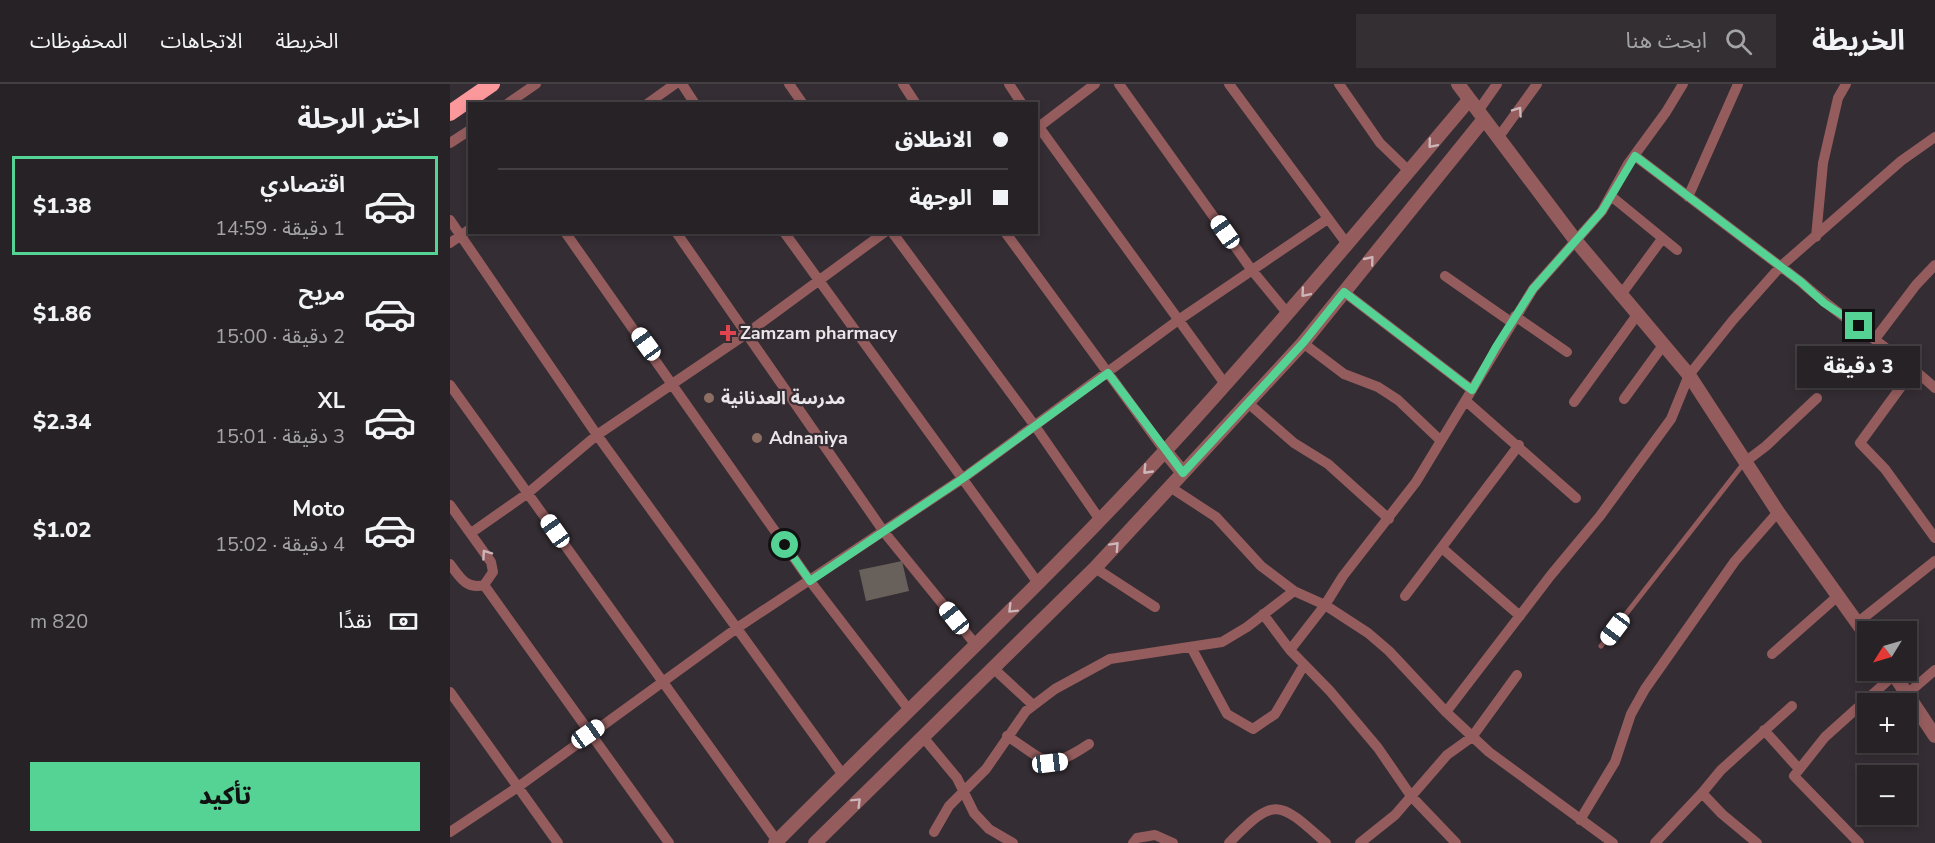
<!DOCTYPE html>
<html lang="ar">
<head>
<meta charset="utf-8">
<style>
  :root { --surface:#272226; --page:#332f32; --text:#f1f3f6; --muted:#a4a4a7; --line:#433f43; --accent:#54d395 }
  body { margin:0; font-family:"Nunito Sans","Noto Sans Arabic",sans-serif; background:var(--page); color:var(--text); direction:rtl; height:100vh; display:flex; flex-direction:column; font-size:22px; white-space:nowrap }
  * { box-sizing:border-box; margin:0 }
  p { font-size:20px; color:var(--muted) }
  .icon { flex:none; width:33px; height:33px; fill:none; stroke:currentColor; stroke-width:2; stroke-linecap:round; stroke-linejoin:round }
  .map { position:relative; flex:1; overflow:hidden; direction:ltr }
  .sheet { display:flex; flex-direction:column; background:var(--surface); width:450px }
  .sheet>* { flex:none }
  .hud { position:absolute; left:18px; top:18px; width:570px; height:132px; border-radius:0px; box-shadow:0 3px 9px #0003,0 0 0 2px var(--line); direction:rtl; display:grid; align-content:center; height:132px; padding:0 30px; background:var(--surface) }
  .needle { width:39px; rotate:233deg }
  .fabs { position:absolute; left:1407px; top:537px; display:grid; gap:12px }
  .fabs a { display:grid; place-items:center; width:60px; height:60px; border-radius:0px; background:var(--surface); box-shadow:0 3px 9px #0003,0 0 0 2px var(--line); font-size:30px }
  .end { position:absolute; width:27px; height:27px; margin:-14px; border:8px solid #54d395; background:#111; box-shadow:0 0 0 3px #111 }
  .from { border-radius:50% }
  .bubble { position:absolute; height:42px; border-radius:0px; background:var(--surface); box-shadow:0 3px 9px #0003,0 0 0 2px var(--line); font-size:20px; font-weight:800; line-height:42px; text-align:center; direction:rtl }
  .car { position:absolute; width:18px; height:36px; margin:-18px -9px; border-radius:8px; box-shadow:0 0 4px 2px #0007; background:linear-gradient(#fff 24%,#345 0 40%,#fff 0 76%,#345 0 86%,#fff 0) }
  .hud b { display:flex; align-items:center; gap:21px; height:57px; font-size:22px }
  .hud b+b { border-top:2px solid var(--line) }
  .hud i { width:15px; height:15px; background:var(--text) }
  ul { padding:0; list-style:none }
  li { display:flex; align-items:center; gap:18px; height:99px; margin:0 12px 9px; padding:0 18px; border:3px solid transparent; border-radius:0px }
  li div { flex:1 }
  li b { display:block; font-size:22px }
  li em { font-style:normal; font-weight:800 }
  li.on { border-color:var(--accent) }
  li>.icon { width:54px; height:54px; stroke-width:1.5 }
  h2 { padding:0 30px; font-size:27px; line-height:72px }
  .pay { display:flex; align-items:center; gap:15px; height:66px; padding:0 30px; font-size:22px }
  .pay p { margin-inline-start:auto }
  .primary-button { display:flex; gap:12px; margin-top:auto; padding:12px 30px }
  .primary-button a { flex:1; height:69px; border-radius:0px; background:var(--accent); color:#111; font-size:24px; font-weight:800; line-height:69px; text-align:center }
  header { display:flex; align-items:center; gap:36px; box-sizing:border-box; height:84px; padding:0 30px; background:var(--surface); border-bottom:2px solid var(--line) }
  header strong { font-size:28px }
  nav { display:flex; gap:33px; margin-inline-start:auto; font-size:21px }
  .search { width:420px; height:54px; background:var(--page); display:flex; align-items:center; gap:15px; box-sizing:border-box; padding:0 21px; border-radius:0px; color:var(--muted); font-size:22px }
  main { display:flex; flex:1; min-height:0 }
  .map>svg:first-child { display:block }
  .building { fill:#68615b }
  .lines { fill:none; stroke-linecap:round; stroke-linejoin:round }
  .service { stroke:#945c5d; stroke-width:5 }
  .minor { stroke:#945c5d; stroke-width:10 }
  .tertiary { stroke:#945c5d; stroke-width:14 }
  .trunk { stroke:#fa989b; stroke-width:16 }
  .oneway { stroke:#ccb6b9 }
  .route { stroke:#54d395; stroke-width:8 }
  .health-dot { fill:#e0444e; stroke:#342d33; stroke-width:2 }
  .education-dot { fill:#8d6e63; stroke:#342d33; stroke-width:2 }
  .labels { text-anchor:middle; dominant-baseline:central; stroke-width:4.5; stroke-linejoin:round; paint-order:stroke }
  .poi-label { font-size:18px; font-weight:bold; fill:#eae6ea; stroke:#342d33; text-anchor:start }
</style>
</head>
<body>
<header>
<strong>الخريطة</strong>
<div class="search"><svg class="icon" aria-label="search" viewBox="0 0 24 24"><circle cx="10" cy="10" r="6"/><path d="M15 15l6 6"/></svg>ابحث هنا</div>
<nav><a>الخريطة</a><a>الاتجاهات</a><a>المحفوظات</a></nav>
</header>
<main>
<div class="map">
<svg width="1485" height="759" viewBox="0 0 1485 759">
  <rect width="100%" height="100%" fill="#342d33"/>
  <path class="building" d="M452 477 459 507 416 517 409 486Z"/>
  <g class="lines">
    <path class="service" d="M1151 562 1294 379"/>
    <path class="minor" d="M232 0 245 20
      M339 0 353 20
      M453 0 466 20
      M559 0 572 20
      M669 0 801 185 838 230
      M779 0 897 160
      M889 0 930 59 959 87
      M57 20 86 0
      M197 20 225 0
      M1028 27 1047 0
      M586 39 775 300
      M586 45 645 0
      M1048 54 1087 0
      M0 59 20 46
      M1185 72 1351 198C1393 236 1443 265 1485 304
      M1161 112 1227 166
      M1238 113 1288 0
      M0 136 147 351 393 691
      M115 148 360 497 459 626
      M226 148 434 448 526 561
      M334 148 588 499
      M442 148 585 342 650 436
      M555 148 715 367
      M1366 153 1373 79 1388 14 1396 0
      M0 159 20 145
      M995 192 1061 238
      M894 208 1022 306
      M1170 212 1212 155
      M1065 232 1117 268
      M1425 255 1466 201 1485 181
      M853 259 894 290 928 303 948 316 990 356
      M1464 285 1410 359 1435 385 1485 454
      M0 301 327 757
      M1174 315 1214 260
      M1016 317 1126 414
      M1124 318 1187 231
      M798 319 844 359 878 380 939 435
      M1295 378 1316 362 1367 314
      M720 403 766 433 811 482 844 507
      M0 421 41 478 43 488 34 501C16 506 9 492 0 480
      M21 449 78 409 147 351 296 250 435 148
      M992 464 1070 532
      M645 484 705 523
      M34 501 219 759
      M955 512 1069 361
      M813 530 840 566 880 607 928 664 961 712 1006 759
      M1407 539 1485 477
      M741 563 777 630 803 645 825 630 854 581
      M840 566 875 521 918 549 939 567 996 628 1039 668 1163 759
      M1322 570 1389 511
      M543 584 583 621
      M0 608 108 759
      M1457 610 1485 586
      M996 628 1101 491 1150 432 1221 335 1239 291 1283 236 1330 183 1451 77 1485 53
      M1314 646 1349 685
      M557 652C598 678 595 689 639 660
      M473 653 507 694 524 729 539 745 563 759
      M1252 709 1271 686 1342 622
      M1130 736 1165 678 1181 630 1195 605 1285 477 1328 428
      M0 748 68 703 287 544 512 395 727 237 876 136
      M484 748 499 722 536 685 576 627 605 605 660 575 772 558 797 543 844 507 875 521 893 492 966 398 1083 205 1152 127 1178 80 1216 28 1233 0
      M683 759 687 754 705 751 723 759
      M779 759C825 712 828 716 876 759
      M910 759 945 731 997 671 1022 653 1067 591
      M1205 759 1252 709 1272 730 1307 759
      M1409 759 1344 692 1375 653 1444 591"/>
    <path class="tertiary" d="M1008 0 1126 157 1239 291 1328 428 1418 554
      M715 367 733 389
      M1441 586 1485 652
      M325 759C455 628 590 503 715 367 820 253 919 134 1019 16
      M365 759 645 484 853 259 1034 35"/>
    <path class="trunk" d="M0 29 42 0"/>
  </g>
  <defs><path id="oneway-chevron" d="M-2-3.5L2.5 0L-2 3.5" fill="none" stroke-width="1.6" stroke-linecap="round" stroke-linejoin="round" transform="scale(1.5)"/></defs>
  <g class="oneway">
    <use href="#oneway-chevron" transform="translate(1068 27) rotate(-55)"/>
    <use href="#oneway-chevron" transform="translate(982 60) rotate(130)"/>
    <use href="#oneway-chevron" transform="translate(920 176) rotate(-51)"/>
    <use href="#oneway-chevron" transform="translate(855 209) rotate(130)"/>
    <use href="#oneway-chevron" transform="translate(697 386) rotate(134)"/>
    <use href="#oneway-chevron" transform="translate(665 462) rotate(-47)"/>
    <use href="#oneway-chevron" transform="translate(36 470) rotate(-125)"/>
    <use href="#oneway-chevron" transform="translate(562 525) rotate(135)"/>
    <use href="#oneway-chevron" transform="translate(407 718) rotate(-45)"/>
  </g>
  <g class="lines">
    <path class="route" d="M335 461 360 497 512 395 658 289 733 389 853 259 894 208 1022 306 1046 263 1083 205 1152 127 1185 72 1351 198 1374 219 1409 242"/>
  </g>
  <path class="health-dot" d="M275 240h6v6h6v6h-6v6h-6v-6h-6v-6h6z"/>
  <g class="education-dot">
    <circle cx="259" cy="314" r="6"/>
    <circle cx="307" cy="354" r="6"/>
  </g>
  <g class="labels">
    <g class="poi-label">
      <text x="290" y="249">Zamzam pharmacy</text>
      <text x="271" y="314">مدرسة العدنانية</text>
      <text x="319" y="354">Adnaniya</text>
    </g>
  </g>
</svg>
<div class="fabs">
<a><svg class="needle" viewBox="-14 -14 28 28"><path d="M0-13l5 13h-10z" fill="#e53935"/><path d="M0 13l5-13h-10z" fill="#a4a4a7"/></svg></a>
<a>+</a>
<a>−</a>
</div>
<i class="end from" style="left:335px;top:461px"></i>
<i class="end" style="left:1409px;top:242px"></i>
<div class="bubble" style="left:1347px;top:262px;width:123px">3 دقيقة</div>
<i class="car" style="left:775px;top:148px;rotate:325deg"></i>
<i class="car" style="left:196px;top:260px;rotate:324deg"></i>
<i class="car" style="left:105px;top:447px;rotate:325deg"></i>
<i class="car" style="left:504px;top:534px;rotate:321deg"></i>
<i class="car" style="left:1165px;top:545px;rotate:217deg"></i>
<i class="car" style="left:138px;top:650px;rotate:55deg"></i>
<i class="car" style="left:600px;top:679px;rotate:83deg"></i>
<div class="hud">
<b><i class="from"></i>الانطلاق</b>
<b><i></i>الوجهة</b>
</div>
</div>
<section class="sheet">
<h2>اختر الرحلة</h2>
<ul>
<li class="on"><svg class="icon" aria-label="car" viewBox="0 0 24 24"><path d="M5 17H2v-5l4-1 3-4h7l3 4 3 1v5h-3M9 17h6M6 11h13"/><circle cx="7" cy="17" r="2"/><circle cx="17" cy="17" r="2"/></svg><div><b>اقتصادي</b><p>1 دقيقة · 14:59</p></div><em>$1.38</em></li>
<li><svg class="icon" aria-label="car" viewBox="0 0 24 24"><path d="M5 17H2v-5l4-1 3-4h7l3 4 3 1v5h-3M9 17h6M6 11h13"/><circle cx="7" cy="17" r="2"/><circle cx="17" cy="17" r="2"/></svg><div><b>مريح</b><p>2 دقيقة · 15:00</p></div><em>$1.86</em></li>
<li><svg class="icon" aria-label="car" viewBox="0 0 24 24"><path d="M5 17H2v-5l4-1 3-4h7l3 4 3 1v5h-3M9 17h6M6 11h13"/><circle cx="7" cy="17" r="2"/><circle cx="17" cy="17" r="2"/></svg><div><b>XL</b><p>3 دقيقة · 15:01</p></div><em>$2.34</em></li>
<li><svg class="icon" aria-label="car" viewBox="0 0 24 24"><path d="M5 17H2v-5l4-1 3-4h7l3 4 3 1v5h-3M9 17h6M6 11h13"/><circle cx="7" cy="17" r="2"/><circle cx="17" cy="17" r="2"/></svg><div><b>Moto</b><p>4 دقيقة · 15:02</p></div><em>$1.02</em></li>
</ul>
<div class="pay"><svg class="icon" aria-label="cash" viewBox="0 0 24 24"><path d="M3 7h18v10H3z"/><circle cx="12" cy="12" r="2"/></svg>نقدًا<p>820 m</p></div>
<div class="primary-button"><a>تأكيد</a></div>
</section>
</main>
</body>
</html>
